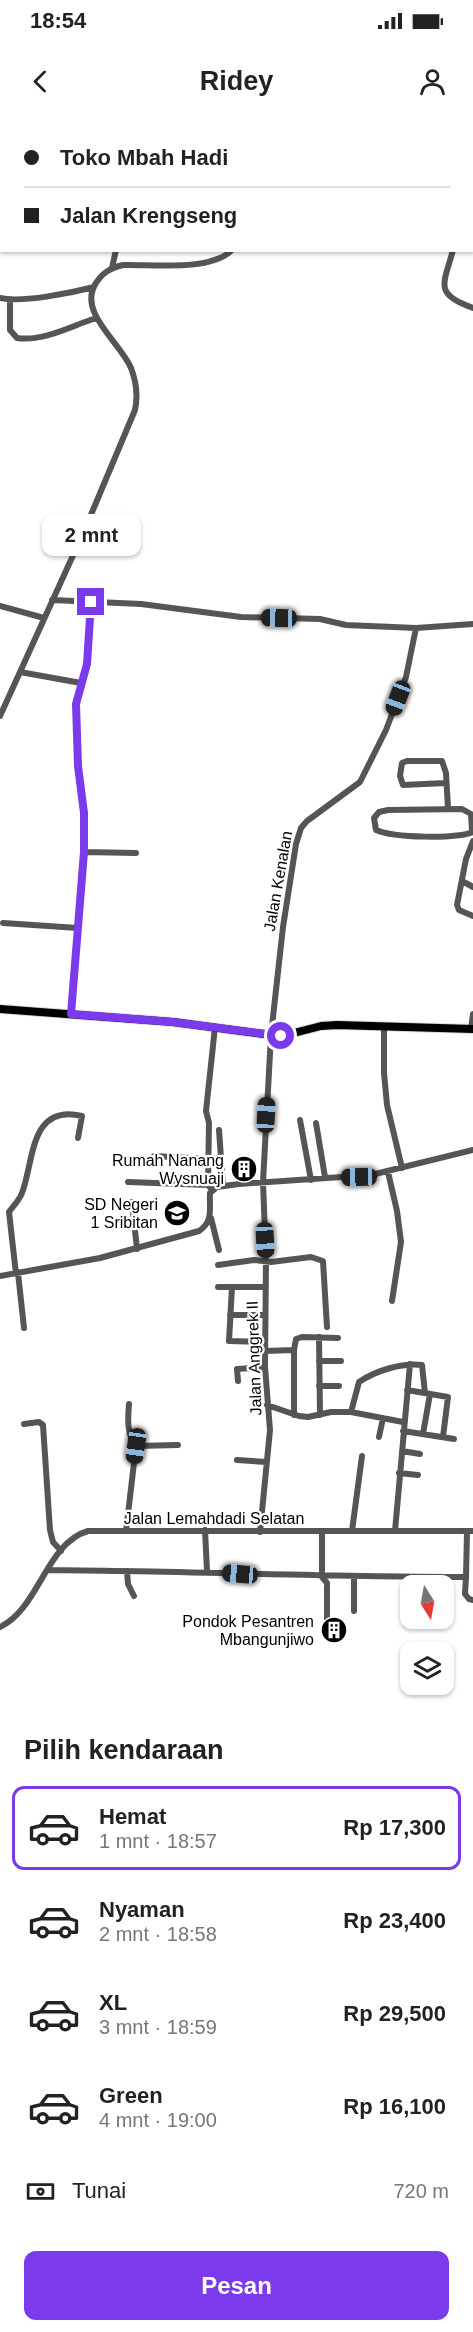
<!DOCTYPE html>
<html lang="id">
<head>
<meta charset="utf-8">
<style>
  :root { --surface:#fff; --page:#f2f2f2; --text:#222; --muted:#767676; --line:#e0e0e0; --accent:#7c3aed }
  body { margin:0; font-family:Helvetica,sans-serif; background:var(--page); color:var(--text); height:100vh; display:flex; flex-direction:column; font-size:22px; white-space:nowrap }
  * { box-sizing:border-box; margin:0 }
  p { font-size:20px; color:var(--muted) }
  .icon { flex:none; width:33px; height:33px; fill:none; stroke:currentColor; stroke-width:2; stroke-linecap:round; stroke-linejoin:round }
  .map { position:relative; height:1594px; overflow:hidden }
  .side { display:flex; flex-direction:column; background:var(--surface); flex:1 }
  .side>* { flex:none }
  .guide { position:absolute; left:0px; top:0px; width:474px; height:132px; box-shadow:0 2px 4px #0004; display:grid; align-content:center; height:132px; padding:0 24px; background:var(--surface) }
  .needle { width:39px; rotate:169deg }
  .controls { position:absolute; left:400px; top:1455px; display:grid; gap:12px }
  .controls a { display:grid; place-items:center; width:54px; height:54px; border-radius:12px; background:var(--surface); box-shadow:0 2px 4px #0004; font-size:30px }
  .end { position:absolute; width:27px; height:27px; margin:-14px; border:8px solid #7c3aed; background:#fff; box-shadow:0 0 0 3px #fff }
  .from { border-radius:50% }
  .bubble { position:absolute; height:42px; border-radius:12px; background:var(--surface); box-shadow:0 2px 4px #0004; font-size:20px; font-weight:600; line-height:42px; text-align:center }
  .car { position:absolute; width:18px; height:36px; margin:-18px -9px; border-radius:8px; box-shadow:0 0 4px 2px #0007; background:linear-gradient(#222 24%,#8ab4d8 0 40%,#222 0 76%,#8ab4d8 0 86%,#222 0) }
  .guide b { display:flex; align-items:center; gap:21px; height:57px; font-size:22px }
  .guide b+b { border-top:2px solid var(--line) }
  .guide i { width:15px; height:15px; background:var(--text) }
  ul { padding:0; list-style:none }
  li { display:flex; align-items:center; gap:18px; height:84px; margin:0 12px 9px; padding:0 12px; border:3px solid transparent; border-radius:12px }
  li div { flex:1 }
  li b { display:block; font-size:22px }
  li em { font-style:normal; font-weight:600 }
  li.on { border-color:var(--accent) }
  li>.icon { width:54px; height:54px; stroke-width:1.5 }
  h2 { padding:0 24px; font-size:27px; line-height:72px }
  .pay { display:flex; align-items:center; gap:15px; height:66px; padding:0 24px; font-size:22px }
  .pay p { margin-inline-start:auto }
  .primary-button { display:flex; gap:12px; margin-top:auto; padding:12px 24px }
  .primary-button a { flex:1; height:69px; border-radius:12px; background:var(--accent); color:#fff; font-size:24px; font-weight:600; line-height:69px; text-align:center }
  .status { display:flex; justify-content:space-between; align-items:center; height:42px; padding:0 30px; background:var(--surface); direction:ltr }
  .status svg { height:16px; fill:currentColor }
  header { display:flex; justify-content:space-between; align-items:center; height:78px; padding:0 24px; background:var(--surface); font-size:27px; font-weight:600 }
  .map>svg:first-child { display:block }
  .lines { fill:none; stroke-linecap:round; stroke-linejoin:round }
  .major-casing { stroke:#dbdbdb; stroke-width:10 }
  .minor { stroke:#555; stroke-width:6 }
  .major { stroke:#000; stroke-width:8 }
  .route { stroke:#7c3aed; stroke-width:8 }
  .labels { text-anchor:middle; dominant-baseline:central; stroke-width:4.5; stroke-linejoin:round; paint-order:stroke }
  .street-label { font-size:16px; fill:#000; stroke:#fff }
  .poi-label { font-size:16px; fill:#000; stroke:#fff; text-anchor:end }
</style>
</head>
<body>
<div class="status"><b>18:54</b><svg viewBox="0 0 49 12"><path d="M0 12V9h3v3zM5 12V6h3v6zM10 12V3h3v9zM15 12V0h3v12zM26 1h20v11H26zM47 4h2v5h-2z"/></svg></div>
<header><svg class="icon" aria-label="back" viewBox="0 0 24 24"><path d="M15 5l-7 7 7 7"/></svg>Ridey<svg class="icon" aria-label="person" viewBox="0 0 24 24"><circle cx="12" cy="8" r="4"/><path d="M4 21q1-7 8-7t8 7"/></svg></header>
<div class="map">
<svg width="473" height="1594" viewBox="0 0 473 1594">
  <rect width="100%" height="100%" fill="#fff"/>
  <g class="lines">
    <defs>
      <path id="major" d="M0 889 173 902 271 915 290 914 321 906 337 905 473 909"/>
    </defs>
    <use href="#major" class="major-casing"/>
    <path class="minor" d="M115 0 116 2
      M214 2 215 0
      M301 2 302 0
      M472 61H473
      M453 130C444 164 433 174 473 188
      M112 148 116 130
      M0 178C22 183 71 173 94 167
      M10 180V210L17 218C43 222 71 206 96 198
      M52 480 141 484 241 497 320 499 346 505 416 508 473 504
      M0 486 44 498
      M20 552 81 563
      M0 596 85 409 135 290C138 276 136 261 131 248 120 222 77 192 96 163 103 152 111 148 123 145 152 144 210 152 232 130
      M446 663 403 665 400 656 402 643 407 641H442L446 653 448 688
      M472 711 471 694 462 689 388 690 379 692 374 698 376 710C394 718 456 719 473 712
      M473 721 466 739 457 785 459 790 473 796
      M84 732 136 733
      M462 761 473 767
      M3 803 78 808
      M71 895 84 732V693L78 646 76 583 87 544 91 482
      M384 907V953L387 985 402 1048
      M471 909 473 894
      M300 1000 311 1060
      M316 1003 325 1057
      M219 1010 223 1066
      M154 1036 208 1039
      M388 1052 397 1091 401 1122 392 1181
      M128 1062 208 1065
      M212 1070 208 1065 209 1003 206 991 215 907
      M132 1082 137 1129
      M211 1098 219 1130
      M218 1145 254 1140 271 1142 311 1137 323 1141 327 1207
      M18 1153 24 1208
      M16 1154 9 1092C13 1086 19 1081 22 1073 34 1043 29 983 82 996L78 1018
      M0 1156 100 1138 199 1111C214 1101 209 1088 210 1073L217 1067 239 1064 371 1055 473 1030
      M218 1167H264
      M232 1167 229 1221 265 1222
      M230 1195H264
      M319 1217 320 1295
      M265 1231 294 1230
      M319 1241H341
      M238 1261 237 1249 265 1247
      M319 1266H339
      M407 1270 448 1277 443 1317
      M129 1284C128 1296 126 1317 137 1325
      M267 1285 299 1296 308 1297 331 1292H351L403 1302
      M351 1292 359 1262C375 1251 403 1242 422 1245L425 1273
      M294 1295V1230L296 1219 302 1217 338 1218
      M24 1304 39 1302 43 1305 50 1410 53 1422 61 1431
      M403 1311 454 1319
      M423 1314 430 1274
      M379 1317 383 1298
      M402 1331 420 1334
      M237 1340 267 1342
      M399 1353 418 1355
      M205 1410 207 1451
      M126 1411 136 1326 178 1325
      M322 1411V1457L327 1463V1499
      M352 1411 362 1336
      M395 1411 410 1244
      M260 1412 270 1310 265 1247 266 1140 263 1062 271 915 283 807 296 724 301 708 307 701 360 662 386 610 406 557 416 508
      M47 1450C187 1451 326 1457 466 1457L467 1411
      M127 1451 128 1464 134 1476
      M354 1457V1491
      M466 1457 465 1474 469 1479 473 1480
      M0 1507C39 1489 46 1423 88 1411H473"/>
    <use href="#major" class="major"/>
  </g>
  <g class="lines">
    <path class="route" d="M91 482 87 544 76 584 78 646 84 693V732L71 894 173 902 281 916"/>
  </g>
  <defs>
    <symbol id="building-disc" viewBox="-11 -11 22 22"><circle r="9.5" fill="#000" stroke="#fff"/><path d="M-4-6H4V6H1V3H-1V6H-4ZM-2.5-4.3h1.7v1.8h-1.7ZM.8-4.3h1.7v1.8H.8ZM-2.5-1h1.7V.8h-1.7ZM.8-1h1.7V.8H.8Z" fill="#fff"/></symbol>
    <symbol id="school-disc" viewBox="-11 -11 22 22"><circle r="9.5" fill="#000" stroke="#fff"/><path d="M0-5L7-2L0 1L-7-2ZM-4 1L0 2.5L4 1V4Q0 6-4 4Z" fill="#fff"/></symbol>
  </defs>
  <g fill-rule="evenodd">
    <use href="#building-disc" x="229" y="1034" width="30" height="30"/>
    <use href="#school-disc" x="162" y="1078" width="30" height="30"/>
    <use href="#building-disc" x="319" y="1495" width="30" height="30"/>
  </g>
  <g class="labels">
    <g class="street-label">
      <text transform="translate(278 761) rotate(-80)">Jalan Kenalan</text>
      <text transform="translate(254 1238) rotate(-92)">Jalan Anggrek II</text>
      <text x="214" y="1398">Jalan Lemahdadi Selatan</text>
    </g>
    <g class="poi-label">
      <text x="224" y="1040">Rumah Nanang<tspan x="224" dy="18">Wysnuaji</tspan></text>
      <text x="158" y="1084">SD Negeri<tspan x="158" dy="18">1 Sribitan</tspan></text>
      <text x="314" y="1501">Pondok Pesantren<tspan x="314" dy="18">Mbangunjiwo</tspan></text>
    </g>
  </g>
</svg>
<div class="controls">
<a><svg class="needle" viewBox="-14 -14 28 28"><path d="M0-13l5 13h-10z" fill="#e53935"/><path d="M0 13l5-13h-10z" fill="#767676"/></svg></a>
<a><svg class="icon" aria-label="layers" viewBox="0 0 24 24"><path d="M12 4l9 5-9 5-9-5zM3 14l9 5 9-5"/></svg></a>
</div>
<i class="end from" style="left:281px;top:916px"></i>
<i class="end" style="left:91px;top:482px"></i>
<div class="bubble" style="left:42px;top:394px;width:99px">2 mnt</div>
<i class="car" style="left:279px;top:498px;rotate:271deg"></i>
<i class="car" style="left:398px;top:578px;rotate:201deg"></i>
<i class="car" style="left:266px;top:995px;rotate:3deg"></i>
<i class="car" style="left:359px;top:1057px;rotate:269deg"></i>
<i class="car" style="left:265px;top:1120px;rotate:177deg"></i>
<i class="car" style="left:136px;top:1326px;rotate:188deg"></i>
<i class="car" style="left:240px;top:1454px;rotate:275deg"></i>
<div class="guide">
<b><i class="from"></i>Toko Mbah Hadi</b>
<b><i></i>Jalan Krengseng</b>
</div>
</div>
<section class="side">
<h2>Pilih kendaraan</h2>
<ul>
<li class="on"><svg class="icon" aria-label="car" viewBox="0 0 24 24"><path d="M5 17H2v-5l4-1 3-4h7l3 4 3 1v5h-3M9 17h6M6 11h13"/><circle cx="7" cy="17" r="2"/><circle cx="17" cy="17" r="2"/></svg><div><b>Hemat</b><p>1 mnt · 18:57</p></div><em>Rp 17,300</em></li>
<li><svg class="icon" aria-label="car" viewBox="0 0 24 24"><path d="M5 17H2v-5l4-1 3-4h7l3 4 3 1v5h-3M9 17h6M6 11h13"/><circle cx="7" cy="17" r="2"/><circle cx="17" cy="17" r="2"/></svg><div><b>Nyaman</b><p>2 mnt · 18:58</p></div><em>Rp 23,400</em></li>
<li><svg class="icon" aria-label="car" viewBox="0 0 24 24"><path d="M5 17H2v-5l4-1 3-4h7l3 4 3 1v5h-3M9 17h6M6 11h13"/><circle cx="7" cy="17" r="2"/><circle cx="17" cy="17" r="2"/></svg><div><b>XL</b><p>3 mnt · 18:59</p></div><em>Rp 29,500</em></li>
<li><svg class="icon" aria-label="car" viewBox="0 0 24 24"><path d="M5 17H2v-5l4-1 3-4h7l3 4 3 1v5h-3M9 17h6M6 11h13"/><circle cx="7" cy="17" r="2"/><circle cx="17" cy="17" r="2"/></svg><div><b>Green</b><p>4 mnt · 19:00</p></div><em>Rp 16,100</em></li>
</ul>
<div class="pay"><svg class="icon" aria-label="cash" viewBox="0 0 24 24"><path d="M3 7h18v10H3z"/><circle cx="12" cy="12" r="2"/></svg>Tunai<p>720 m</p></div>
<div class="primary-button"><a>Pesan</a></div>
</section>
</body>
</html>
